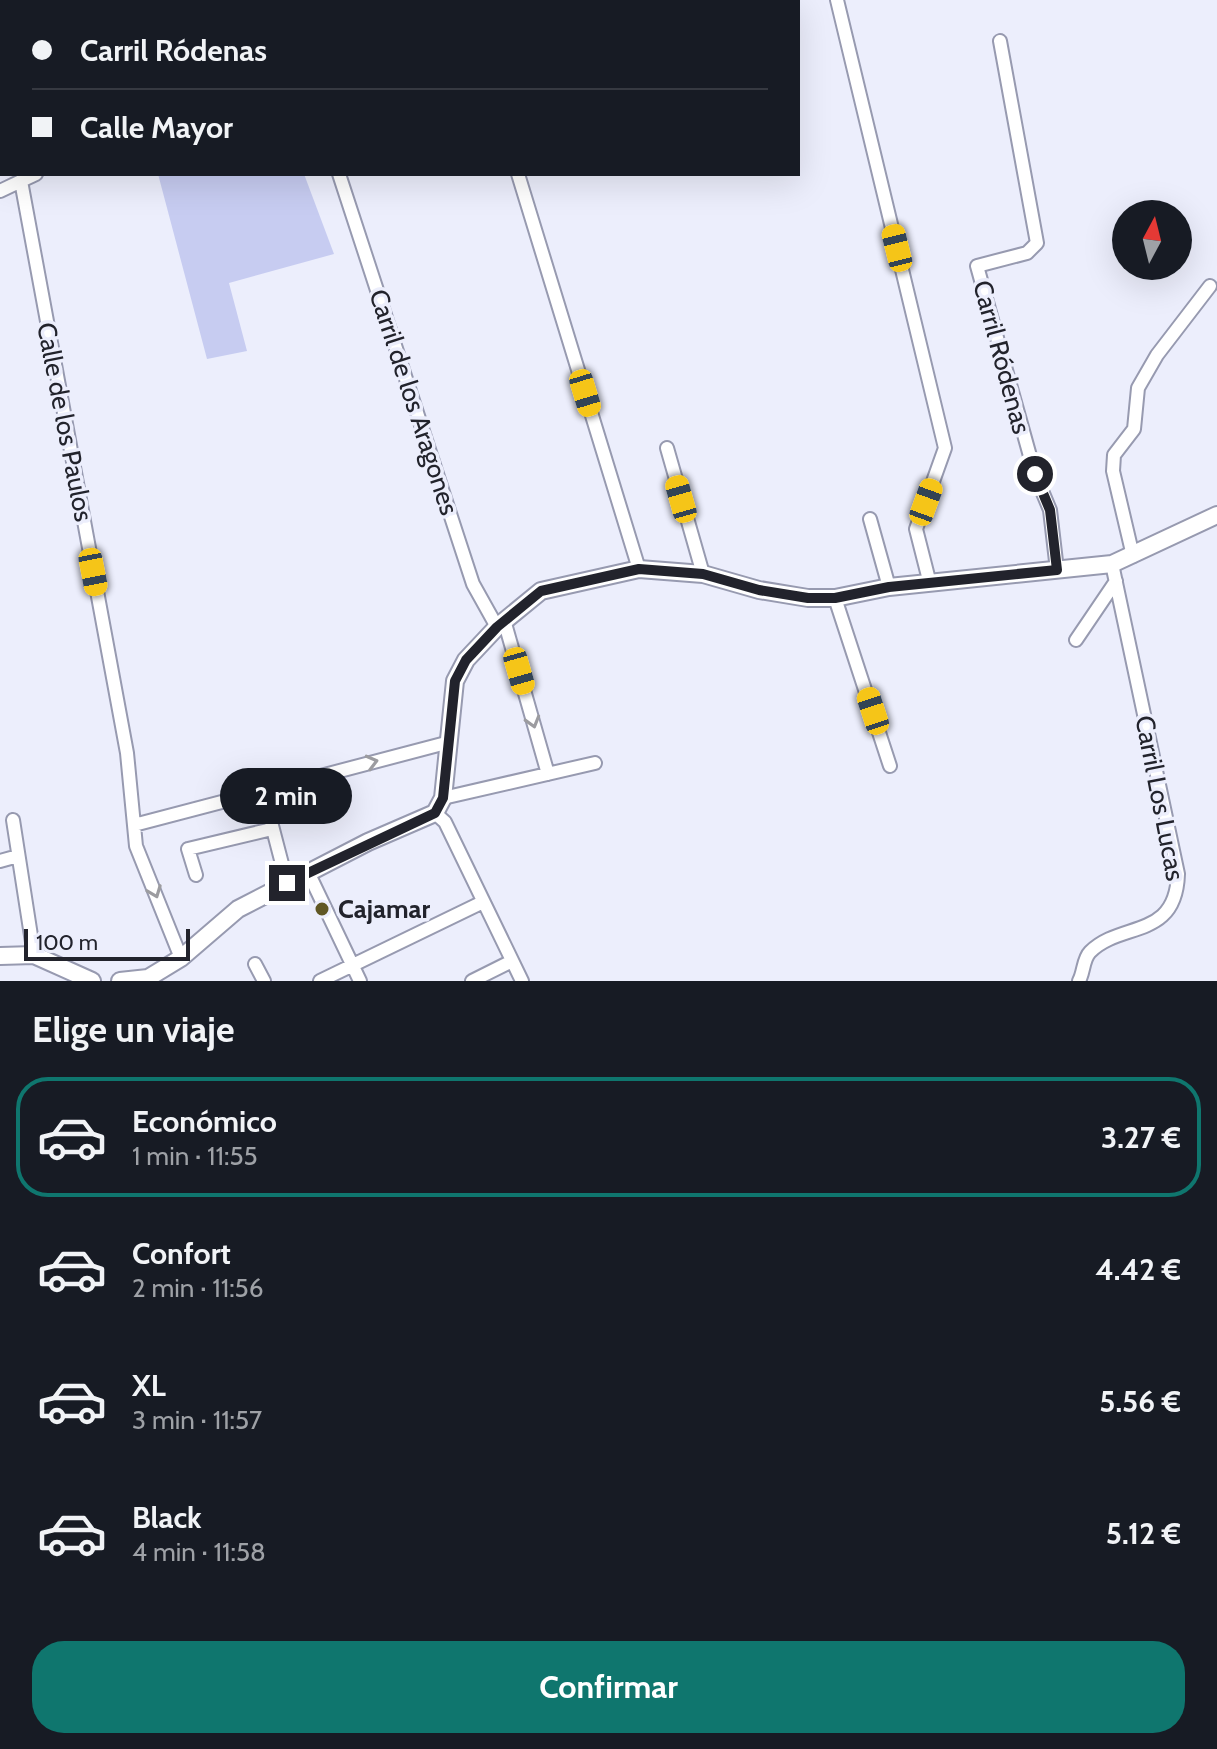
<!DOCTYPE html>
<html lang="es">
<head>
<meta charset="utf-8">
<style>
  :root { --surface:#171b24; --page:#242831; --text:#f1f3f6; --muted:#9ea1a6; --line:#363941; --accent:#0f766e }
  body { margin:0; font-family:Cabin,sans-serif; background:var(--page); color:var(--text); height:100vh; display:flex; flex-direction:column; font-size:30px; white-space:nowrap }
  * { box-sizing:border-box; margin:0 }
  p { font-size:26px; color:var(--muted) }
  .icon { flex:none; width:44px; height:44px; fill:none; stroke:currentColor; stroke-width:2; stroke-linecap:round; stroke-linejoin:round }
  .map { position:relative; height:981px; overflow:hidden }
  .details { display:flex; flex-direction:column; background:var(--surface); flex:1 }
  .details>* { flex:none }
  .banner { position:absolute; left:0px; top:0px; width:800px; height:176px; box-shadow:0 8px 32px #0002; display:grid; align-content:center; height:176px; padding:0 32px; background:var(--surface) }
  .needle { width:52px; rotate:7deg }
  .buttons { position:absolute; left:1112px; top:200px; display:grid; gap:16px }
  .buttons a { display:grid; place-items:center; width:80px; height:80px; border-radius:50%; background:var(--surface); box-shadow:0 8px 32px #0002; font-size:40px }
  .scale { position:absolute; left:24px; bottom:20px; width:166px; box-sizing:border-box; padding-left:8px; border:4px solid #22232c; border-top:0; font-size:22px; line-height:28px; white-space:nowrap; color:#22232c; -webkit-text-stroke:6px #eceefc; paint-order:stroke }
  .end { position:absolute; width:36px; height:36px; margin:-18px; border:10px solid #22232c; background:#fff; box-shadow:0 0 0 4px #fff }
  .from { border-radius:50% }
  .bubble { position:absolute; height:56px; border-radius:28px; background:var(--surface); box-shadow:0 8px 32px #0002; font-size:26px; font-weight:700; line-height:56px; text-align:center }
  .car { position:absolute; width:24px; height:48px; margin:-24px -12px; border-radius:10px; box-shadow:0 0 6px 2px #0007; background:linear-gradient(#f5c518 24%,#345 0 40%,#f5c518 0 76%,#345 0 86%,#f5c518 0) }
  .banner b { display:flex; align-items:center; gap:28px; height:76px; font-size:30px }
  .banner b+b { border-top:2px solid var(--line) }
  .banner i { width:20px; height:20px; background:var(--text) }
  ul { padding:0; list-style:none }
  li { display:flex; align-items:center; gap:24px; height:120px; margin:0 16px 12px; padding:0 16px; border:4px solid transparent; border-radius:32px }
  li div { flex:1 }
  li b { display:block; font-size:30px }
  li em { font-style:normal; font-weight:700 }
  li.current { border-color:var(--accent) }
  li>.icon { width:72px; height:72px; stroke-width:1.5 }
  h2 { padding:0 32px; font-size:36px; line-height:96px }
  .primary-button { display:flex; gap:16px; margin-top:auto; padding:16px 32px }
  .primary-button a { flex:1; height:92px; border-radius:32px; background:var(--accent); color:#fff; font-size:32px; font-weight:700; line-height:92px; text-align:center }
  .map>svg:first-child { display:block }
  .green { fill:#c7ccf1 }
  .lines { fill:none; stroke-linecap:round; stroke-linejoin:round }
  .minor-casing { stroke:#979ab0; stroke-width:16 }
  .tertiary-casing { stroke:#979ab0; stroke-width:20 }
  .minor { stroke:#fff; stroke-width:12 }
  .tertiary { stroke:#fff; stroke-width:16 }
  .oneway { stroke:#9c9ca0 }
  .route { stroke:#22232c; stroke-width:10 }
  .poi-dot { fill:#605724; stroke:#eceefc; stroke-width:3 }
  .labels { text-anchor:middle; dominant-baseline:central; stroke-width:7; stroke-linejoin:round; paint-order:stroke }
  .street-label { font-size:26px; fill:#22232c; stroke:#eceefc }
  .poi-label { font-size:26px; font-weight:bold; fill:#22232c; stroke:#eceefc; text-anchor:start }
</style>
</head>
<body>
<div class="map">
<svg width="1217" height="981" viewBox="0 0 1217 981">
  <rect width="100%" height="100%" fill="#eceefc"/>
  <path class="green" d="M158 174H304L334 254 229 283 247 351 207 359Z"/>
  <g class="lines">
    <defs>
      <path id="minor" d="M117 0 118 2
        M251 0 252 2
        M467 0 468 2
        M837 0 945 448 916 529 930 584
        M1000 41 1037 243 1027 253 977 266 1035 474 1050 510 1057 570
        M36 174 21 181 127 753 136 846 181 958
        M339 174 473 584 497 627
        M518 174 639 569
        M0 191 21 181
        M667 448 703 574
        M870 519 889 587
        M1133 556 1113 471 1114 455 1134 429 1138 388 1157 355 1210 286
        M835 598 890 766
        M504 620 548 774
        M1076 640 1116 581
        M263 791 287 883
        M443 798 595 763
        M435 813 445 822 522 981
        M13 820 34 955
        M134 825 446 743
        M0 861 18 856
        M308 872 360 981
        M196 875 188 849 272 829
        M255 964 264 981
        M320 981 483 902
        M472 981 512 961
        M1079 981C1084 972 1083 959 1090 952 1121 921 1176 940 1178 874L1112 564"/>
      <path id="tertiary" d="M0 956 34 955 92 981
        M120 981 148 978 181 958 238 909 368 842 435 813 443 798 455 681 466 660 497 627 541 591 639 569 703 574 759 590 808 598H835L889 587 1112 564 1217 515"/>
    </defs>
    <use href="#minor" class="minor-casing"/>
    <use href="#tertiary" class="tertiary-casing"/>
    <use href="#minor" class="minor"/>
    <use href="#tertiary" class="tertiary"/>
  </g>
  <defs><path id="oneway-chevron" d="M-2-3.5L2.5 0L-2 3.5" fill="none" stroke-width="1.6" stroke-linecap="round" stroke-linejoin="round" transform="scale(2)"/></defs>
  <g class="oneway">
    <use href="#oneway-chevron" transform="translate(533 722) rotate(74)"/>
    <use href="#oneway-chevron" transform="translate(372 762) rotate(-15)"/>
    <use href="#oneway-chevron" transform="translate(155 892) rotate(69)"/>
  </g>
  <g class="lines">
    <path class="route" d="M287 883 435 813 443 798 455 681 466 660 497 627 541 591 639 569 703 574 759 590 808 598H835L889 587 1057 570 1050 510 1035 474"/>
  </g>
  <circle class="poi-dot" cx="322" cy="909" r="8"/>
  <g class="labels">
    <g class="street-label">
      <text transform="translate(1002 357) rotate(75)">Carril Ródenas</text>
      <text transform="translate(414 402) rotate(72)">Carril de los Aragones</text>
      <text transform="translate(65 422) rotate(79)">Calle de los Paulos</text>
      <text transform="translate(1160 798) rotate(79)">Carril Los Lucas</text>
    </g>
    <g class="poi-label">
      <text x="338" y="909">Cajamar</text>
    </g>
  </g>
</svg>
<div class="buttons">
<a><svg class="needle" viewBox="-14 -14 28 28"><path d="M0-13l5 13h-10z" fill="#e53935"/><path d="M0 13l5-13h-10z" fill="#9ea1a6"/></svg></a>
</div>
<div class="scale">100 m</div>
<i class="end from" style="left:1035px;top:474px"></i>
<i class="end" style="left:287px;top:883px"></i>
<div class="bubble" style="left:220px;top:768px;width:132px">2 min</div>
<i class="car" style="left:897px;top:248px;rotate:346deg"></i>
<i class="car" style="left:585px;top:393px;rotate:163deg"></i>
<i class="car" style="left:681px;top:499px;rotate:344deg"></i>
<i class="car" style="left:926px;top:502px;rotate:20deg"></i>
<i class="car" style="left:93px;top:572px;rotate:169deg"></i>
<i class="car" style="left:519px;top:671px;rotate:164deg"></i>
<i class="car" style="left:873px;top:711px;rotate:342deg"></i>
<div class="banner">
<b><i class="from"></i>Carril Ródenas</b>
<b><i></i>Calle Mayor</b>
</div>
</div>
<section class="details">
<h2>Elige un viaje</h2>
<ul>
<li class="current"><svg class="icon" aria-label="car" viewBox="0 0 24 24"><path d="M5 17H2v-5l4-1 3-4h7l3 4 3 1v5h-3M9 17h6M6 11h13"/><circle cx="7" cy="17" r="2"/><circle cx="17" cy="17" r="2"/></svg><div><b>Económico</b><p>1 min · 11:55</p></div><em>3.27 €</em></li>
<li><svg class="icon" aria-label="car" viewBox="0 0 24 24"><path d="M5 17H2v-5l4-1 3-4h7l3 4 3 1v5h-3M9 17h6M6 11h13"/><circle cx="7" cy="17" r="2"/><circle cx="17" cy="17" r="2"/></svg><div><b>Confort</b><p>2 min · 11:56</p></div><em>4.42 €</em></li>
<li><svg class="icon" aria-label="car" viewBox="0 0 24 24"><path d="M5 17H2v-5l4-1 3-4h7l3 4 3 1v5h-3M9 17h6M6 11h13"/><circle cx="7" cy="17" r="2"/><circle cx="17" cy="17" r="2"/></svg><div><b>XL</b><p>3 min · 11:57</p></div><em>5.56 €</em></li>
<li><svg class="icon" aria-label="car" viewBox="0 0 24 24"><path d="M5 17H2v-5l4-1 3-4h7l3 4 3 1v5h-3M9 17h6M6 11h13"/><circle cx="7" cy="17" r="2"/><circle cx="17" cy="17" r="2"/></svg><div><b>Black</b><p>4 min · 11:58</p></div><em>5.12 €</em></li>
</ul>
<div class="primary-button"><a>Confirmar</a></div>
</section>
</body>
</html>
